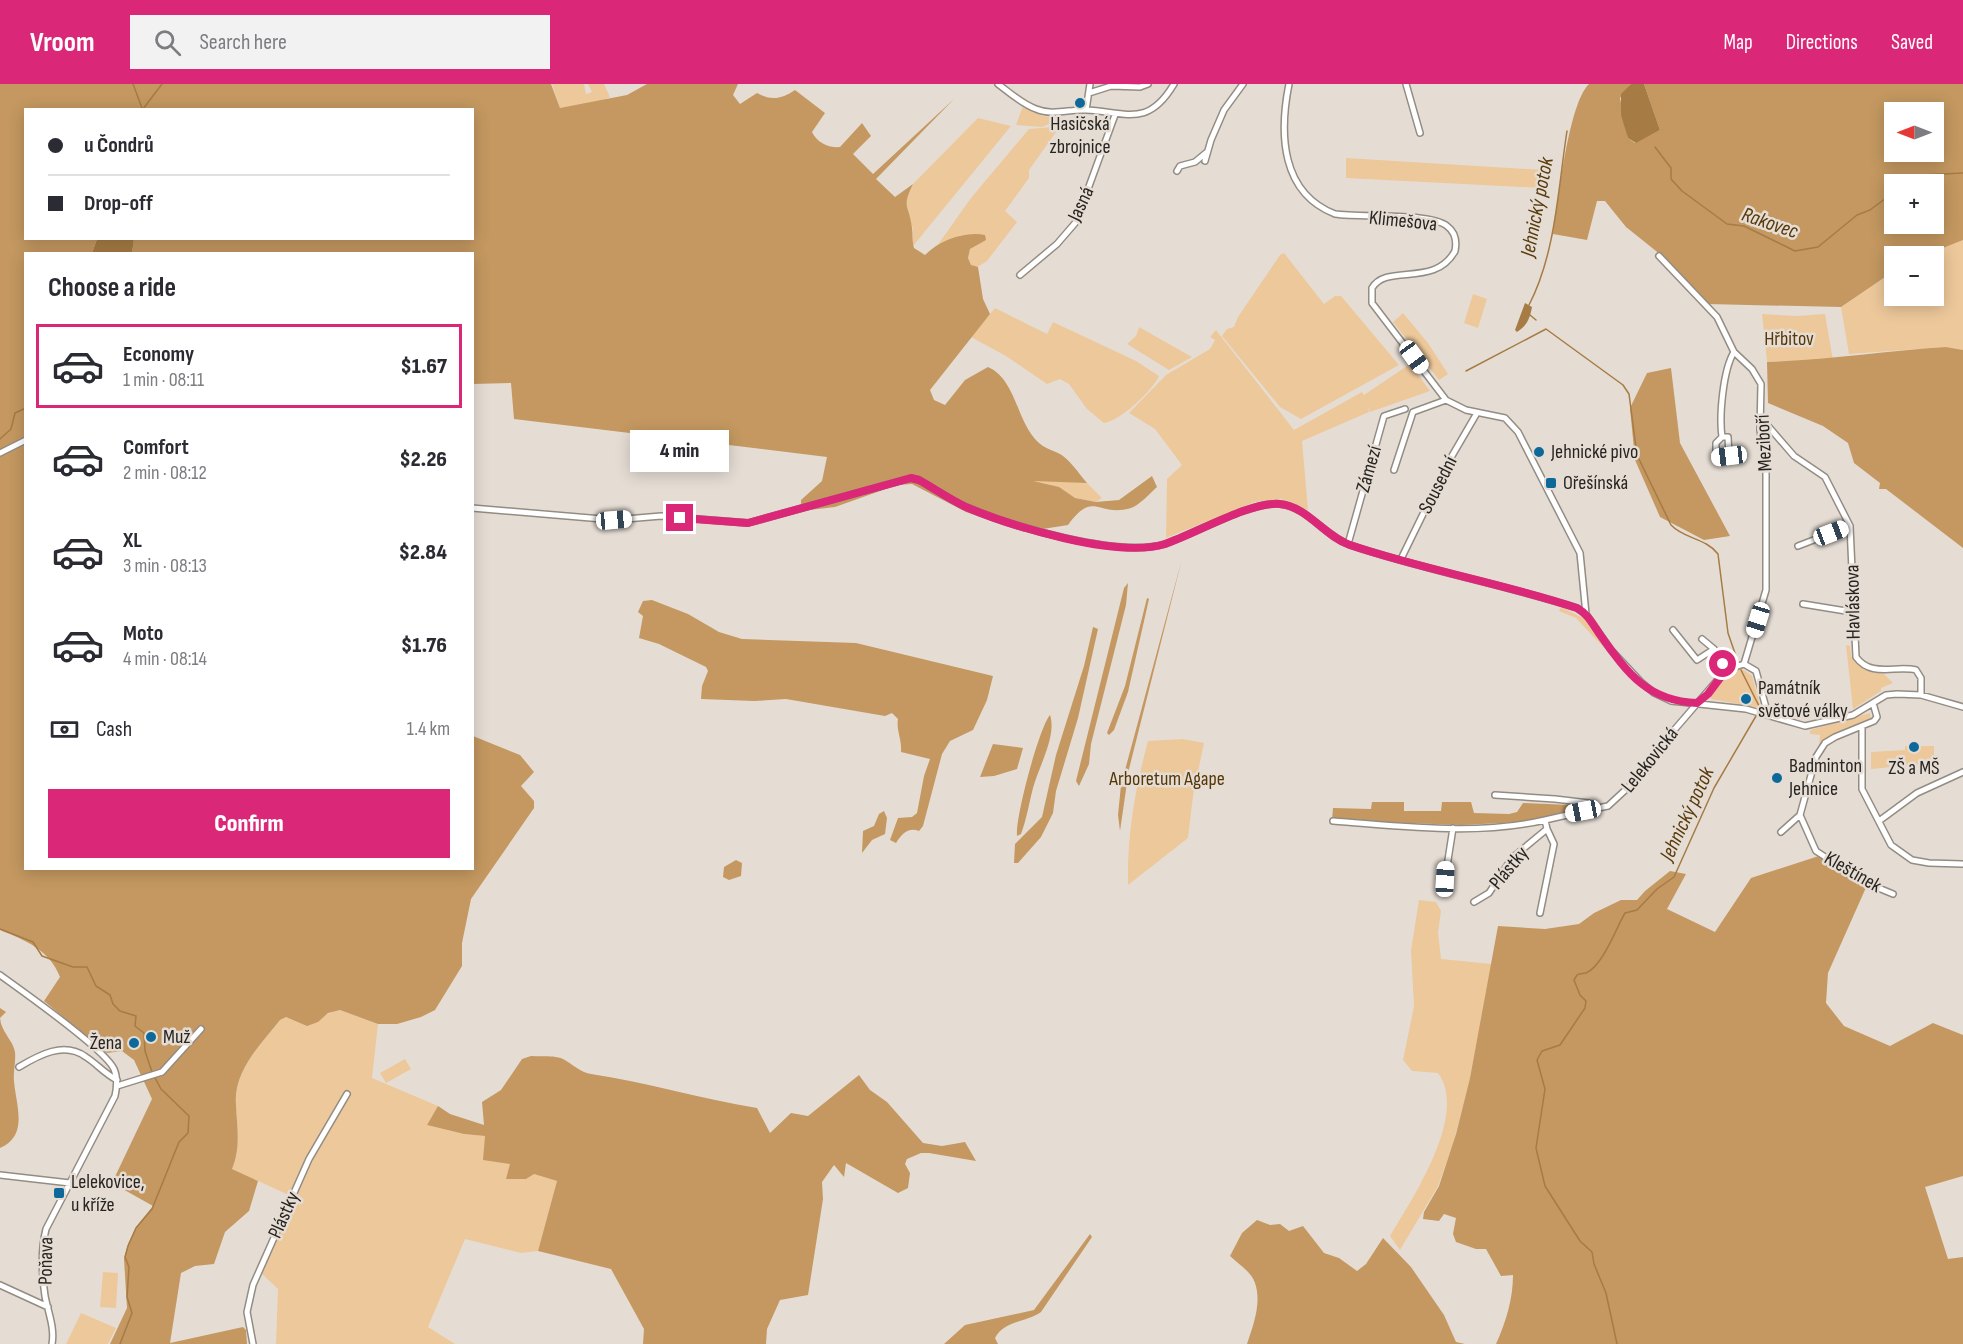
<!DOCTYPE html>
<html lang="en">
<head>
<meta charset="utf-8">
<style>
  :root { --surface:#fff; --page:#f2f2f3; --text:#2b2b33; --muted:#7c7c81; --line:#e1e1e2; --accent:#db2777 }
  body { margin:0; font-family:"Sofia Sans Condensed",sans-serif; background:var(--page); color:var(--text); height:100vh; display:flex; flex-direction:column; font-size:22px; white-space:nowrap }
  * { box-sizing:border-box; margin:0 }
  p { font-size:20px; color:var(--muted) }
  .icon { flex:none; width:33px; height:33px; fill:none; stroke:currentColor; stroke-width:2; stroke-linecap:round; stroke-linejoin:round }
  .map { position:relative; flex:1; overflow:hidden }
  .side { position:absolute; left:24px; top:168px; width:450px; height:618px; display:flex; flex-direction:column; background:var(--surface); border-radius:0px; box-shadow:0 3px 15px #0003 }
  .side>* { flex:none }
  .banner { position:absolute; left:24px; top:24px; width:450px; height:132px; border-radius:0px; box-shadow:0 3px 15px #0003; display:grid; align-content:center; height:132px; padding:0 24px; background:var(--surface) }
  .needle { width:39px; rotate:270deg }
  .tools { position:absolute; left:1884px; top:18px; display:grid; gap:12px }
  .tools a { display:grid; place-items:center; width:60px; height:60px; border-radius:0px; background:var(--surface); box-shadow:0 3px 15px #0003; font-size:30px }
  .end { position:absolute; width:27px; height:27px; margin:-14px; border:8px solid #db2777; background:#fff; box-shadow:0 0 0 3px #fff }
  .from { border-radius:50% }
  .bubble { position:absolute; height:42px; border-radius:0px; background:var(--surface); box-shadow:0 3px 15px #0003; font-size:20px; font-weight:800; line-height:42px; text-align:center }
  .car { position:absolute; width:18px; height:36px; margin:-18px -9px; border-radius:8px; box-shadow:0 0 4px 2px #0007; background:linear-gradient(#fff 24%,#345 0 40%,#fff 0 76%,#345 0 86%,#fff 0) }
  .banner b { display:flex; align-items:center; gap:21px; height:57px; font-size:22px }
  .banner b+b { border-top:2px solid var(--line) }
  .banner i { width:15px; height:15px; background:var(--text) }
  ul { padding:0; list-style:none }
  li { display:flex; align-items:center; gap:18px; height:84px; margin:0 12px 9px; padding:0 12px; border:3px solid transparent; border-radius:0px }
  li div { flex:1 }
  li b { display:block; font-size:22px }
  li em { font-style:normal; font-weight:800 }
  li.selected { border-color:var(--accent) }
  li>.icon { width:54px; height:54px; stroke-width:1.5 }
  h2 { padding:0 24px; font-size:27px; line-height:72px }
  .pay { display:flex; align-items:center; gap:15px; height:66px; padding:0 24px; font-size:22px }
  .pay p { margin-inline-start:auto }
  .primary-button { display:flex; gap:12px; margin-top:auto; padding:12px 24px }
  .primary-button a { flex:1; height:69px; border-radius:0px; background:var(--accent); color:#fff; font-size:24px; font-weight:800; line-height:69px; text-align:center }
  header { display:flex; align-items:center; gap:36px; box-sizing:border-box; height:84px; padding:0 30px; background:var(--accent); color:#fff }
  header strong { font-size:28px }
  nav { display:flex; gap:33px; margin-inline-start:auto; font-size:21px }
  .search { width:420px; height:54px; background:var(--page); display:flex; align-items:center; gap:15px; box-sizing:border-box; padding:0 21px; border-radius:0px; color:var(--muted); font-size:22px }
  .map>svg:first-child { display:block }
  .green { fill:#edc89b }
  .forest { fill:#c49860; fill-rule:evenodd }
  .water { fill:#a67b44 }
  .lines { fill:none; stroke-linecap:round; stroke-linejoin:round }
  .stream { stroke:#a67b44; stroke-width:1.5 }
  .minor-casing { stroke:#938c83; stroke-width:8 }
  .minor { stroke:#fff; stroke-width:5 }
  .route { stroke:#db2777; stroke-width:8 }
  .poi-dot { fill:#0d6999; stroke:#e5ddd4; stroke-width:2 }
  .labels { text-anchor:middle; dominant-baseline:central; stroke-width:5; stroke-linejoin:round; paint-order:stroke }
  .poi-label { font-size:20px; fill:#272421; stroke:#e5ddd4; text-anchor:start }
  .street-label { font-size:20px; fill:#272421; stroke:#e5ddd4 }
  .park-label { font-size:20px; fill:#553708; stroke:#e5ddd4 }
  .water-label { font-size:21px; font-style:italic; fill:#583a0d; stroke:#e5ddd4 }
</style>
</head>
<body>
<header>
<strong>Vroom</strong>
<div class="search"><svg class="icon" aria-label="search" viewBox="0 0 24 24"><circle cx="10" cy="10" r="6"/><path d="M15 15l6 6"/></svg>Search here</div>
<nav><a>Map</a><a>Directions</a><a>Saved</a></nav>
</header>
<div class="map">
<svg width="1963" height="1260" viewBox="0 0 1963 1260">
  <rect width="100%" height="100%" fill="#e5ddd4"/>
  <path class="green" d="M552 0H584L586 10 592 8 588 0H604L610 13 599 18 560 24Z
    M1023 22 1043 32 1056 33 1054 38 1042 43 1016 41Z
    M978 34 1011 42 913 162V145L905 120 913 100Z
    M1052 43 1056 48 1029 86V94L1005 127 1017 138 987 177 976 184 971 181 968 174 970 165 983 157 985 151H961L937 162 971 114 1029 45Z
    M1346 74 1544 86 1543 104 1346 94Z
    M1963 156V266L1946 263 1849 270 1841 223 1894 187V212H1934V172H1923Z
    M1284 169 1324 220 1335 212H1341L1399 281 1301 335 1280 323 1222 252 1227 245 1234 243 1238 233 1280 171Z
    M1473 210 1487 215 1478 244 1464 239Z
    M995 224 1047 250 1053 238 1136 277 1159 292C1152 307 1120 337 1104 339L1087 325 1069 300 1060 295 1047 300 1006 272 971 253Z
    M1403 229 1428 259 1448 290 1439 296 1393 238Z
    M1762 230 1797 232 1825 230 1833 276 1767 278Z
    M1139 243 1192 273 1169 286 1127 260 1136 252Z
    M1216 246 1294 346 1362 308 1364 311 1410 280 1430 307 1370 328 1368 322 1369 328 1302 357 1308 426 1281 415 1255 418 1166 454 1167 395 1182 381 1155 345 1129 329 1166 291 1210 265 1215 256 1210 253Z
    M1042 396 1087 399 1102 414 1096 418 1075 414 1031 397Z
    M1561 523 1585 535 1606 566 1576 534 1559 527Z
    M1846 561 1850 562 1851 572 1857 580 1874 589H1883L1893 599 1881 604V607L1853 625Z
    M1741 584 1752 592 1761 624 1711 615C1712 600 1728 588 1741 584Z
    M1870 629 1871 634 1838 648 1819 664 1820 651 1810 650V646Z
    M1183 655 1204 659 1193 712 1188 754 1128 801C1127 751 1135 705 1148 657Z
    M1905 662H1934V679L1871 685V668L1905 666Z
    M1702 684 1715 690 1703 715 1691 709Z
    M1419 816 1436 818 1441 827 1438 849 1441 875 1492 880 1470 994 1453 1060 1438 1102 1400 1166 1390 1152C1411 1116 1469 1031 1438 989L1412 987 1403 976 1414 922 1411 866Z
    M340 926 378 940 372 994 438 1022 427 1041 464 1050 485 1052 511 1080 506 1095 534 1090 557 1097 538 1167 521 1169 465 1155 428 1243 455 1260H276L278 1205 260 1188 293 1113 232 1085C241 1064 237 1043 236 1021 233 988 260 961 280 936L286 933C323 948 310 932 340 926Z
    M405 975 411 985 386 999 380 989Z
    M103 1188 118 1189 116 1224 100 1223Z
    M81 1229 116 1244 108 1260H66Z"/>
  <path class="forest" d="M0 0H551L560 24 627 11 647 0H738L733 11 740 20 757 9C771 17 782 15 795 6L825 29 812 48C817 59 829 64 840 63L862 39 871 52 853 70 873 90 954 15 876 95 895 113 913 100C901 126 909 119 912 144 913 151 912 157 914 164L925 171C940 156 965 147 985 151L986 156 970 165 968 174 971 181 978 183 983 215 990 230 930 306 934 316 945 321 965 296 988 283C1015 295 1016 333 1035 355 1042 363 1049 365 1058 369 1069 374 1079 390 1087 399L1033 397 1059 403 1075 414 1096 418 1119 416 1152 392 1157 403C1150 409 1140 421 1131 424 1098 434 1094 405 1068 441L1024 448 966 428 912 400 897 401 835 423 801 427V416L822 397 827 373 514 335 511 299 473 300 472 170 132 169 134 154H472V26H26V154L97 155 92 169 26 170V784H472L473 652 520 671 534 688 521 702 534 717V724L471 815 462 859V882L435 926 421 933 397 940H378L340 926 328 929 318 938 307 942 286 933 280 936C260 961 233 988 236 1021 237 1044 241 1063 232 1085L258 1097 249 1127 225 1148 214 1180 195 1182 181 1189 170 1259 243 1243 246 1246 247 1260H110L127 1224 124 1175 128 1160 136 1143 153 1122 112 1099 152 1015 134 976 122 967 107 969 44 917 60 893C50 866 25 856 0 846Z
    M1589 0H1631L1620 14 1628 54 1635 59 1660 46 1644 0H1963V156L1923 172H1894V187L1841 223 1707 220 1661 171 1626 143 1605 117H1597L1587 156 1553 150C1558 119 1568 20 1589 0ZM1894 28H1934V68H1894ZM1894 100H1934V140H1894Z
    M1946 263 1963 266V464L1886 405H1879L1880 399 1854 379 1848 359 1823 342 1768 319 1767 278C1827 276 1885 267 1946 263Z
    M1671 284 1680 359 1730 452 1704 456 1660 433 1635 376 1630 324 1647 289Z
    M1182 475 1129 685 1120 747 1118 731 1121 701Z
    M1128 499 1126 521 1091 660 1089 680 1079 702 1076 697 1124 504Z
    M1147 514 1149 515 1128 608 1114 646 1109 651 1107 649 1125 602Z
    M652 516 688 530 719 548 742 555 856 559 993 592 987 616 973 646 950 657 942 670 923 742 919 747C908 743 902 750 896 759L890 756 898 734 912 733 917 729 924 692 930 675 901 668C902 655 896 646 898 635L892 629 885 632 786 615 754 617 701 615 702 602 708 587 706 583 659 560 639 554 643 532 638 528 643 517Z
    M1093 543 1098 545 1078 634 1056 707 1053 729 1041 753 1018 779H1014L1015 760 1042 733 1056 671 1084 582Z
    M1050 631C1057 652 1039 682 1033 704 1029 719 1027 734 1021 750L1017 752C1015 734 1039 644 1050 631Z
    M993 660 1023 664 1017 685 994 692 980 693Z
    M1372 718H1404V727H1441L1442 718H1471L1474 729 1509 730 1517 728 1523 719 1571 721 1573 718 1590 722 1522 738 1461 741 1332 736 1333 724 1371 725Z
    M884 727 887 734 885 750 872 756 862 769 863 747 874 742 879 730Z
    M1825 770 1868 799 1828 889 1826 919 1844 942 1890 962 1933 939 1963 951V1092L1925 1103 1948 1175 1963 1173V1260H1496C1506 1238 1513 1215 1513 1191L1501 1192 1486 1165H1476L1456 1158 1453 1150 1456 1134 1444 1130 1439 1137 1423 1135 1424 1128 1439 1102 1456 1050 1470 994 1498 842 1545 845 1579 840 1594 829 1621 816H1637L1645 807 1670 787 1686 790 1667 825 1715 848 1751 794Z
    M736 776 742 779 741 792 729 796 723 793 724 783Z
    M0 924 6 928 0 934C1 948 13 956 15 968 16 978 13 988 14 997 16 1022 29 1051 0 1064Z
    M531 972C541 973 554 971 563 975 572 980 582 989 591 990 647 998 701 1015 757 1024L770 1049 791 1029 808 1032 859 991 870 1006 887 1018 923 1059 942 1062 965 1058 976 1077 929 1069H921L907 1075 905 1080 910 1089 908 1104 898 1109 846 1079 844 1093 834 1081 822 1098 823 1115 808 1211 780 1216 767 1245 766 1260H643L644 1245 611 1185 538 1167 557 1097 534 1090 526 1095H506L510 1080 483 1076 485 1052 464 1050 427 1041 438 1022 450 1030 484 1041 482 1018 501 1006 522 975Z
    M1257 1136 1270 1141 1280 1140 1289 1147 1303 1142 1324 1169 1339 1174 1357 1187 1366 1180 1383 1154 1411 1183 1444 1231 1456 1258 1465 1260H1247C1253 1242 1262 1219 1255 1199 1251 1187 1238 1180 1230 1172L1242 1149Z
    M1090 1150 1092 1153 1041 1228C1025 1239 1005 1236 995 1254L998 1260H944L965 1241 1034 1226Z"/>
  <path class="water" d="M1631 0H1644L1660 46 1636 59 1628 54 1621 31V10Z
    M97 155H134L132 169H92Z
    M1525 219 1532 223C1530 234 1527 242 1517 248L1515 246Z"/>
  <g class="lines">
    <path class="stream" d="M133 0 142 24
      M143 25 162 0
      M1655 63 1671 84V95L1682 107 1727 140 1744 142 1795 167 1818 163 1857 131 1870 126 1894 108
      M1911 100 1922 91 1963 89
      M1529 221C1556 169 1558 104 1567 47
      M1530 231 1536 236
      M1466 287 1546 245 1623 301 1629 310 1637 371 1671 441C1684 455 1706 454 1718 470L1728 549 1738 578
      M0 355 11 345 15 329 26 324
      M1741 586 1759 622
      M0 845 33 858 42 872 73 883H87L96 902 110 911 113 920 120 927 136 932 135 942 144 949 145 967 152 988
      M120 1260 132 1229 127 1213 129 1183 125 1173 128 1162 136 1144 152 1125 179 1058 188 1049 189 1032 161 1005 154 992
      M1617 1260 1606 1209 1594 1180 1592 1168 1580 1157 1545 1102 1536 1064 1545 1005 1537 976 1542 967 1560 961 1585 924 1586 917 1580 911 1574 896 1577 891C1580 889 1583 890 1586 889 1603 882 1617 842 1625 829L1637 826 1657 805 1674 793 1714 704 1756 632"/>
    <defs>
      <path id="minor" d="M998 0C1010 9 1022 20 1036 25 1053 32 1069 25 1086 26 1126 28 1148 44 1174 0
        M1289 0C1279 50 1281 109 1335 130 1361 134 1428 128 1447 142 1455 148 1457 157 1455 167 1435 204 1387 179 1372 204V219L1446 316 1466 326 1505 334 1518 348 1580 469 1586 530
        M1406 0 1420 49
        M1089 9 1111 2 1140 3 1148 0
        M1086 26 1090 0
        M1205 77 1211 56 1224 26 1243 0
        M1177 87 1180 82 1195 78 1207 68
        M1659 172 1717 233 1734 268 1752 285 1761 300 1760 346 1766 387V506L1744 580
        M1020 191 1057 160 1076 138 1115 31
        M1762 335 1794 372 1825 393 1850 442 1856 573C1871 594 1896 581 1916 586L1921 594V611
        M1722 353H1728L1729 371 1716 373V359L1722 353C1719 332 1723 286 1734 268
        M0 369 26 356
        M1394 386 1413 328 1446 316
        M472 424 614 436 661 432 748 439 911 394 919 396C935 405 949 415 966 423 1011 442 1118 474 1165 460 1195 450 1251 417 1280 420 1308 423 1324 452 1350 461 1424 486 1502 500 1577 524L1586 530 1611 566 1641 598 1654 609 1671 617 1746 625 1805 642 1853 631 1886 611 1897 610 1921 611 1963 623
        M1348 460 1384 332 1405 325
        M1798 462 1850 442
        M1401 475 1449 377 1477 329
        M1803 520 1852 528
        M1673 546 1697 576 1714 565
        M1702 555 1714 565 1726 586
        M1862 642V705L1891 761 1912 776 1929 779 1962 780
        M1495 711 1555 715 1589 719 1598 724 1608 722 1647 686 1669 652 1726 586 1744 580 1756 587 1768 631
        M1800 731 1816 767 1864 798 1893 810
        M1545 736 1598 724
        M1333 737C1402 742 1476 752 1545 736L1547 745 1512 774 1489 809 1474 818
        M1879 737 1917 709 1963 688
        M1781 748 1800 731 1816 673 1825 659 1835 653 1874 637 1877 633 1873 619
        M1445 795 1453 744
        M1540 829 1554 760 1547 745
        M0 891C22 907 105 965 114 985 118 994 117 1003 115 1012L46 1145C41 1165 42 1192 45 1212 48 1228 55 1244 52 1260
        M19 983C39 971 64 957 86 973 97 980 105 990 117 996
        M117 1002 162 988 201 945
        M0 1091 70 1099
        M0 1201 48 1223
        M253 1260 247 1228 253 1201 309 1075 347 1010"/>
    </defs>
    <use href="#minor" class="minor-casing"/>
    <use href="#minor" class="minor"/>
  </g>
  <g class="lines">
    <path class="route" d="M680 434 748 439 911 394 919 396C935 405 949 415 966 423 1011 442 1118 475 1165 460 1195 450 1251 417 1280 420 1308 423 1324 452 1350 461 1424 486 1502 499 1577 524 1589 531 1593 541 1601 552 1628 590 1648 617 1697 619L1708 610 1726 586 1723 580"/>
  </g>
  <g class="poi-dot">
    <circle cx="1080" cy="19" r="6"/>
    <circle cx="1539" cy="368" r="6"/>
    <rect x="1545" y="393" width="12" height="12" rx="3"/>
    <circle cx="1746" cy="615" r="6"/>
    <circle cx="1914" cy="663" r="6"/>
    <circle cx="1777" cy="694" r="6"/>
    <circle cx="151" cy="953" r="6"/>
    <circle cx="134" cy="959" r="6"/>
    <rect x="53" y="1103" width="12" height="12" rx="3"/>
  </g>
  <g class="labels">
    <g class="poi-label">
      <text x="1080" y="40" text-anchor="middle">Hasičská<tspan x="1080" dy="23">zbrojnice</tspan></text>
      <text x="1551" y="368">Jehnické pivo</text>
      <text x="1563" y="399">Ořešínská</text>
      <text x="1758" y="604">Památník<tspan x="1758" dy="23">světové války</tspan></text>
      <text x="1789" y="682">Badminton<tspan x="1789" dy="23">Jehnice</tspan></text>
      <text x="1914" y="684" text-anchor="middle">ZŠ a MŠ</text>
      <text x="163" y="953">Muž</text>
      <text x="122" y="959" text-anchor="end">Žena</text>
      <text x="71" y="1098">Lelekovice,<tspan x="71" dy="23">u kříže</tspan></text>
    </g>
    <g class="street-label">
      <text transform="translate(1081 120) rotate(-65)">Jasná</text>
      <text transform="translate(1403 137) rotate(6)">Klimešova</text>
      <text transform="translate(1764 359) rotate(-93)">Meziboří</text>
      <text transform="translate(1369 385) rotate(-74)">Zámezí</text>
      <text transform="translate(1438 401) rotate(-63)">Sousední</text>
      <text transform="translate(1853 518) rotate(-91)">Havláskova</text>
      <text transform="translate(1650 676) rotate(-51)">Lelekovická</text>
      <text transform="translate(1509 784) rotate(-50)">Plástky</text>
      <text transform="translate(1853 788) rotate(30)">Kleštínek</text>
      <text transform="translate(284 1131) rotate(-66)">Plástky</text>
      <text transform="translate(46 1177) rotate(-89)">Poňava</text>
    </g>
    <g class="park-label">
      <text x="1789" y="255">Hřbitov</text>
      <text x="1167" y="695">Arboretum Agape</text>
    </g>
    <g class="water-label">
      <text transform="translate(1537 123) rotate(-79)">Jehnický potok</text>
      <text transform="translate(1770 139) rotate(19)">Rakovec</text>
      <text transform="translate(1687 730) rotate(-65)">Jehnický potok</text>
    </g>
  </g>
</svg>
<div class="tools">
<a><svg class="needle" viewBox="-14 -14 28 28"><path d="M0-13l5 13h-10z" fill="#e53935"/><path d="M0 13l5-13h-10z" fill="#7c7c81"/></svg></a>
<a>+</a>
<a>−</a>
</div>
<i class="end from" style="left:1723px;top:580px"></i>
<i class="end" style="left:680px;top:434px"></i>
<div class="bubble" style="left:630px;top:346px;width:99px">4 min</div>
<i class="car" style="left:1414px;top:273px;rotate:144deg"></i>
<i class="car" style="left:1729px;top:372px;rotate:263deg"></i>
<i class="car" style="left:614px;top:436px;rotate:85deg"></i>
<i class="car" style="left:1831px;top:449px;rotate:69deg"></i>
<i class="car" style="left:1758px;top:536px;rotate:197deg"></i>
<i class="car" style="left:1583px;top:727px;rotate:259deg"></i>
<i class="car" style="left:1445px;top:795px;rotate:3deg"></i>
<div class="banner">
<b><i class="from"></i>u Čondrů</b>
<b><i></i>Drop-off</b>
</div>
<section class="side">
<h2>Choose a ride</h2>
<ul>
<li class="selected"><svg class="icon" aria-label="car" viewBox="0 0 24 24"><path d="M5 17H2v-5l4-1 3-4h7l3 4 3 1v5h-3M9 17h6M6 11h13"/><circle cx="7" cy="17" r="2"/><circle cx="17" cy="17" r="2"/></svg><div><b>Economy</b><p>1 min · 08:11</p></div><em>$1.67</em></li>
<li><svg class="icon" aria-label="car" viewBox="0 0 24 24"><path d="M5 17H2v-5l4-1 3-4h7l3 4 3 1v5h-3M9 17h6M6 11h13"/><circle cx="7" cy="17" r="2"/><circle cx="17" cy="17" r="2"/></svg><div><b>Comfort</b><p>2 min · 08:12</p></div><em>$2.26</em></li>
<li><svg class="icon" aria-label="car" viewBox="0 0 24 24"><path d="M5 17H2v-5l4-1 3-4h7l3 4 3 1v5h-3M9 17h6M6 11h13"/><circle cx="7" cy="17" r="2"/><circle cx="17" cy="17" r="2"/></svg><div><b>XL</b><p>3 min · 08:13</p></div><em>$2.84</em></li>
<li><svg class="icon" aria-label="car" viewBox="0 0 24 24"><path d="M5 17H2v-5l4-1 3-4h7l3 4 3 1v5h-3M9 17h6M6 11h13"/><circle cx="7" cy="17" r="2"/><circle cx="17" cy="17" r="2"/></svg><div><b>Moto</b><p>4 min · 08:14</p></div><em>$1.76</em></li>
</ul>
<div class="pay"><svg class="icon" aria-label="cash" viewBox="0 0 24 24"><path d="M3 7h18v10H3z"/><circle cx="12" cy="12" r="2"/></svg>Cash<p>1.4 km</p></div>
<div class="primary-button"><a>Confirm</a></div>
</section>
</div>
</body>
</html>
